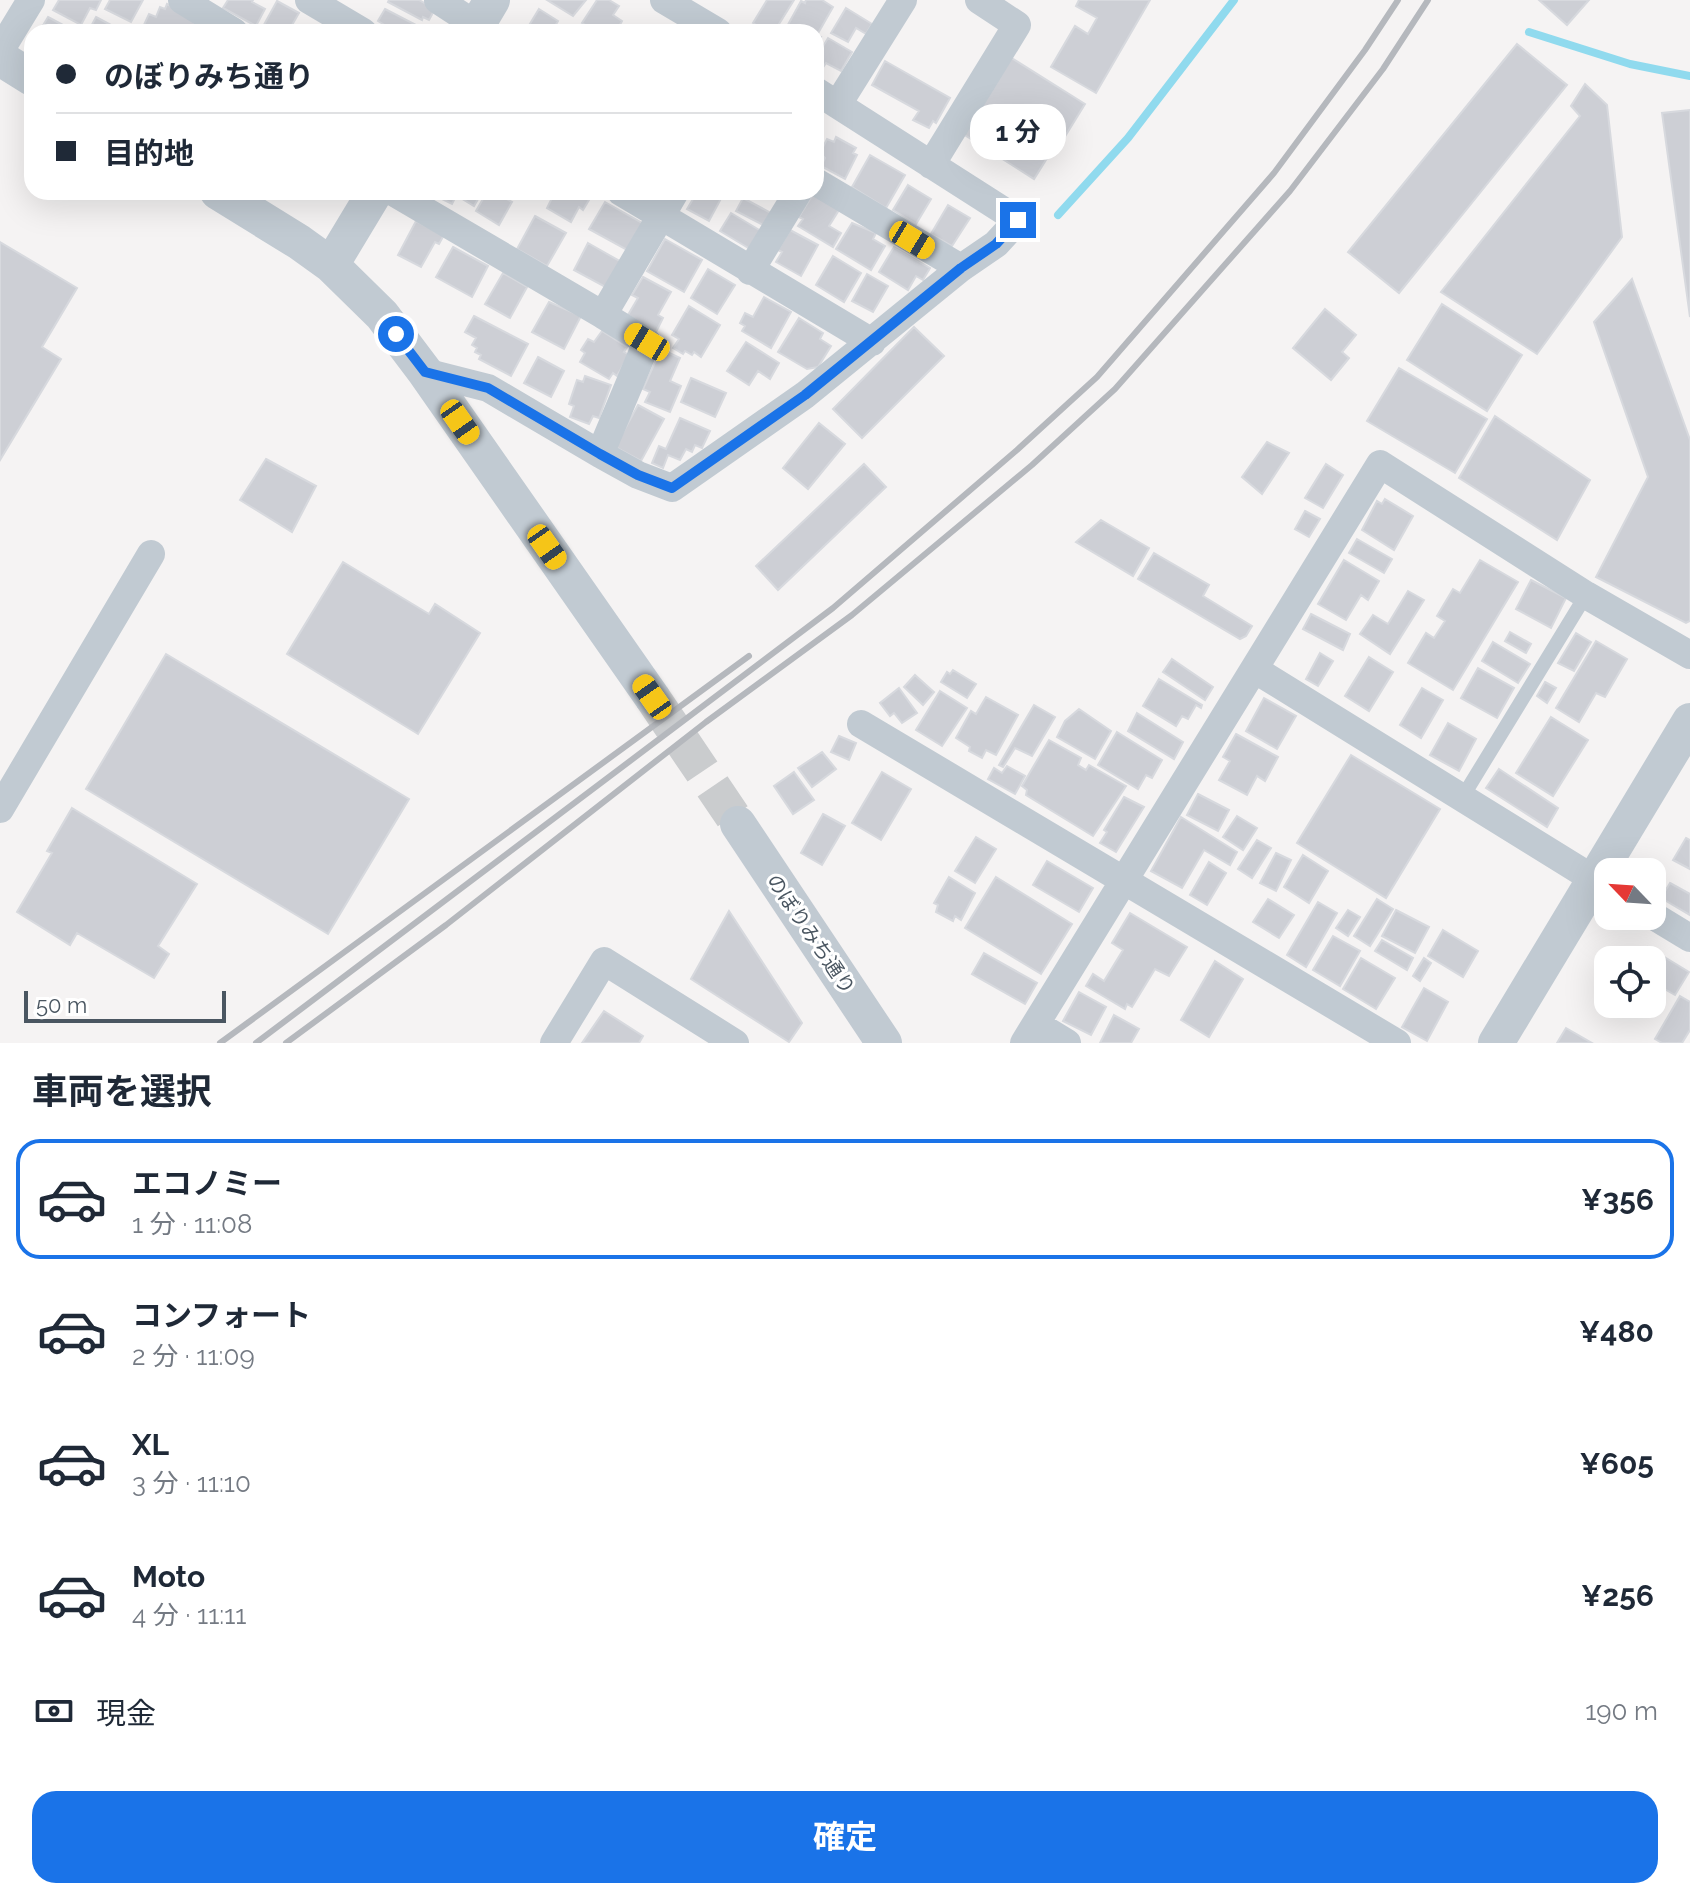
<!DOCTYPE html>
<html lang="ja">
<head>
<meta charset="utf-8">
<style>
  :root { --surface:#fff; --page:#f6f6f7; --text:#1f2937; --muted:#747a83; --line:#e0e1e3; --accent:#1a73e8 }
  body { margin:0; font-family:Raleway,"Noto Sans JP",sans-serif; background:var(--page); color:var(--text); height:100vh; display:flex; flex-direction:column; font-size:30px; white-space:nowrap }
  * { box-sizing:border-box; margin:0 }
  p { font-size:26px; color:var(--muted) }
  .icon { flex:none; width:44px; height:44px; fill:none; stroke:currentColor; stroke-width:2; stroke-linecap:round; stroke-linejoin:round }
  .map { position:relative; height:1043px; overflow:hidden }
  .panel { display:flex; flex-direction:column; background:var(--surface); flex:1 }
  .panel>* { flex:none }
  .guide { position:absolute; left:24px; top:24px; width:800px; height:176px; border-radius:24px; box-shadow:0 8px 32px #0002; display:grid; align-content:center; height:176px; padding:0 32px; background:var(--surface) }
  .needle { width:52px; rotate:295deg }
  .controls { position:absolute; left:1594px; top:858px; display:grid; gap:16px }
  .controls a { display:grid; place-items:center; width:72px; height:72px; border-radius:16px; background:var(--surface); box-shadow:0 8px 32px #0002; font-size:40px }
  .scale { position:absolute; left:24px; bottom:20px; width:202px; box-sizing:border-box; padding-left:8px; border:4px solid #4a5661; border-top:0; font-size:22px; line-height:28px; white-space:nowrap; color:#4a5661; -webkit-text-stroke:6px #fff; paint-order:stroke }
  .end { position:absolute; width:36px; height:36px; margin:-18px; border:10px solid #1a73e8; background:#fff; box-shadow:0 0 0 4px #fff }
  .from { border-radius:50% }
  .bubble { position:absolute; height:56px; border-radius:24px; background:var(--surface); box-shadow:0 8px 32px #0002; font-size:26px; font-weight:700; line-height:56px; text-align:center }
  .car { position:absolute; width:24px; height:48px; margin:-24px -12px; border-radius:10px; box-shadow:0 0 6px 2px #0007; background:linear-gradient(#f5c518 24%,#345 0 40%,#f5c518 0 76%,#345 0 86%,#f5c518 0) }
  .guide b { display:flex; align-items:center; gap:28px; height:76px; font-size:30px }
  .guide b+b { border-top:2px solid var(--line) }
  .guide i { width:20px; height:20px; background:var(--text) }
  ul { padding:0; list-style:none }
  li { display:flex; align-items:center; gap:24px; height:120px; margin:0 16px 12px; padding:0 16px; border:4px solid transparent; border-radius:24px }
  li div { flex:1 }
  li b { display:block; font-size:30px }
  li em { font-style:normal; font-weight:700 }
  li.selected { border-color:var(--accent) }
  li>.icon { width:72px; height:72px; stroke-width:1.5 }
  h2 { padding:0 32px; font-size:36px; line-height:96px }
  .pay { display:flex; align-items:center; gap:20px; height:88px; padding:0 32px; font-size:30px }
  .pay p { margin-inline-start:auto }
  .primary-button { display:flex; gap:16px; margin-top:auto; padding:16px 32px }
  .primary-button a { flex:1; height:92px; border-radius:24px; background:var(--accent); color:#fff; font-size:32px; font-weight:700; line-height:92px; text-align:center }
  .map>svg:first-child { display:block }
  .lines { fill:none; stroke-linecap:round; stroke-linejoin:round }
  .stream { stroke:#90daee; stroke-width:8 }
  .building { fill:#cdcfd5; stroke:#d7d9de; stroke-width:2 }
  .tertiary-tunnel { stroke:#caccce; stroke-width:36; stroke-dasharray:36 18; stroke-linecap:butt }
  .service { stroke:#c1cad2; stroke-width:14 }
  .minor { stroke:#c1cad2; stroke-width:28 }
  .tertiary { stroke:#c1cad2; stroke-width:36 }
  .rail { stroke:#b5b8bd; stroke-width:6 }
  .route { stroke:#1a73e8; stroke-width:10 }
  .labels { text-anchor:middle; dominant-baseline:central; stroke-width:6; stroke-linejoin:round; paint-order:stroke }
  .street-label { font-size:20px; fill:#4a5661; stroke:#fff }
</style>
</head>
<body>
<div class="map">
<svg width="1690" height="1043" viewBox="0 0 1690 1043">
  <rect width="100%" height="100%" fill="#f5f3f3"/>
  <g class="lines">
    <path class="stream" d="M1529 32 1630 64 1690 76
      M1058 215 1128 138 1234 0"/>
  </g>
  <path class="building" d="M59 0H101L96 10 90 8 81 25 53 10Z
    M110 0H143L131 22 105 9Z
    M228 0H253L252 2 265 9 256 26 223 8Z
    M389 0H419L435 9 429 20 423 17 422 20 388 2Z
    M547 0H586L573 16Z
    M597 0H609L619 6 613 15 622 21 616 32H597L582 23Z
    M767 0H794L774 32H768L753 23Z
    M806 0H822L833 7 817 35 821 37 816 46V32H784L801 1 805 3Z
    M1079 0H1150L1096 93 1051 67 1075 26 1088 34 1097 18 1076 6Z
    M1539 0H1589L1567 25Z
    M277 1 299 13 288 32H260Z
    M167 4 197 19 190 32 175 28 173 32H147L142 29 149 14 156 17 160 7 165 9Z
    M846 8 872 24 866 34 856 28 848 42 831 33Z
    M385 9 422 28 419 32H396L378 21Z
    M539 9 558 21 554 28 561 32H525Z
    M48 17 76 32H39Z
    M96 17 124 32H88Z
    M828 38 852 52 841 71 826 63 822 69 816 66V58Z
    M1517 44 1567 85 1399 293 1348 252Z
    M1010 57 1085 104 1064 138 1061 136 1034 179 963 134Z
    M885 61 950 98 936 123 933 121 929 128 913 120 919 111 872 85Z
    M1585 84 1607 105 1622 237 1537 354 1441 292 1580 116 1571 106Z
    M1690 110V317L1662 113Z
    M836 137 856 148 853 153 857 155 845 179 821 166 825 158 820 153 827 139 834 142Z
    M870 155 905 175 886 208 852 187Z
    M908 185 931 199 916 224 893 210Z
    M428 192H458L452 204Z
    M462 192H482L474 206 459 197Z
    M487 192H494L512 202 499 225 476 211Z
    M555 192H586L592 195 583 210 579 207 571 222 547 208Z
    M690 192 724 193 709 221 687 209 693 199 688 196Z
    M813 194 839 210 829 226 841 233 833 247 798 226 803 219 799 217Z
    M743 198 771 213 763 225 736 211Z
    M605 202 642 223 627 250 589 229Z
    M948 205 970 218 952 246 931 234Z
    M731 213 761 231 750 249 720 231Z
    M535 216 566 233 547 266 517 249Z
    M416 221 444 235 439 244 435 242 421 267 398 255Z
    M852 223 876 233 873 239 885 246 871 270 836 249Z
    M790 230 818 245 801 276 776 262 782 252 778 250Z
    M665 239 702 260 684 292 647 271Z
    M0 242 77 288 42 347 61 359 0 460Z
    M588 243 623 263 609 289 574 270Z
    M453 247 488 266 472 297 436 277Z
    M894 247 930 268 923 280 916 276 908 290 879 272Z
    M833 256 861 273 844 302 816 285Z
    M708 269 735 285 717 314 691 298Z
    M503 273 527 287 510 318 485 304Z
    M867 274 888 286 873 312 852 301Z
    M643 277 671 292 658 315 663 318 656 332 628 315 638 298 632 295Z
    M1632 279 1690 440V621L1686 623 1596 577 1648 477 1594 322Z
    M764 297 791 312 771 348 742 331 745 326 740 323 745 313 753 317Z
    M549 302 581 316 564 349 532 332Z
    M1442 304 1522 355 1487 411 1407 360Z
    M689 306 720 325 701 357 694 352 692 355 685 351 683 354 673 348 679 339 672 335Z
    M1325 309 1356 335 1342 352 1349 358 1331 380 1293 348Z
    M474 316 528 344 511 376 479 359 481 355 475 352 477 348 472 345 476 338 465 332Z
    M799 318 823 333 820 339 831 346 818 367 807 369 778 352Z
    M914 327 944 356 862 438 833 409Z
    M602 331 627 347 624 352 629 355 617 376 613 373 609 379 580 362 585 353 581 350 588 339 594 342Z
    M746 342 779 363 770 379 758 371 749 385 727 371Z
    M661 349 680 358 670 381 681 386 670 412 645 402 650 392 643 389Z
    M538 357 564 371 551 397 524 383Z
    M1399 368 1487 419 1455 473 1367 421Z
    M585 376 611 385 599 418 593 416 589 424 570 417 574 406 569 404 577 380 583 382Z
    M691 378 726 393 715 417 681 402Z
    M638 405 664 419 641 461 615 447Z
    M1495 416 1590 480 1557 540 1459 478Z
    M680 418 710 431 702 448 695 445 692 452 686 449 680 460 668 455 663 468 652 463 659 446 666 449Z
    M819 423 845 444 808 489 783 468Z
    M1267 442 1289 453 1262 494 1242 477Z
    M266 459 316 486 292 532 240 500Z
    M864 464 886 487 778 590 756 566Z
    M1326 464 1343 475 1323 508 1305 498Z
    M1385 499 1413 516 1394 550 1362 530 1377 501 1382 504Z
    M1305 511 1320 519 1309 537 1295 529Z
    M1101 520 1149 548 1133 576 1076 542Z
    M1357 539 1392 559 1384 573 1349 553Z
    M1154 553 1209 585 1203 596 1252 626 1246 636 1240 639 1138 579Z
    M1344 560 1379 581 1368 600 1361 595 1346 620 1318 604Z
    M1480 560 1518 582 1453 690 1408 663 1426 633 1434 638 1445 621 1437 616 1453 589 1460 593Z
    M343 562 429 614 435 604 480 633 418 734 287 654Z
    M1531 580 1566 598 1551 628 1516 609Z
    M1408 591 1424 600 1390 654 1360 634 1373 615 1388 624Z
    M1311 614 1350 634 1343 650 1303 629Z
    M1510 632 1531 644 1526 653 1505 641Z
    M1576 633 1591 642 1574 671 1558 663Z
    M1596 641 1627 659 1605 697 1596 693 1579 722 1556 708Z
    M1493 642 1530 664 1518 683 1482 661Z
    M1320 653 1333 661 1318 686 1306 679Z
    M166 654 409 799 328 934 86 789Z
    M1369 657 1393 672 1369 711 1345 696Z
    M1172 659 1213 687 1205 700 1163 672Z
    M1478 668 1514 688 1497 718 1461 698Z
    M953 670 976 684 967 698 941 682 947 672 950 674Z
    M915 675 934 692 923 705 904 687Z
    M1159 679 1202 705 1201 708 1196 705 1188 719 1182 716 1176 726 1143 706Z
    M1545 682 1556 688 1547 703 1537 696Z
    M899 688 917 713 902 723 894 713 890 716 880 703Z
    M1422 688 1443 700 1421 738 1400 725Z
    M940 691 967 708 942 746 916 730Z
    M986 697 1018 715 996 755 986 750 982 758 969 751 970 747 956 738 971 711 976 714Z
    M1264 698 1296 716 1277 749 1246 731Z
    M1034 705 1055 717 1032 756 1015 748 1003 767 999 765Z
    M1079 709 1111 731 1095 759 1057 737 1065 721Z
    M1137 713 1183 742 1174 759 1128 731Z
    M1551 717 1588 740 1553 796 1516 773Z
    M1448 723 1476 739 1459 771 1430 755Z
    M1117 732 1162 760 1152 778 1146 775 1138 789 1098 765Z
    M1236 734 1278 757 1265 781 1257 776 1247 795 1219 780 1230 761 1223 757Z
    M839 736 856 743 849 760 831 752Z
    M1049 740 1081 758 1078 765 1086 770 1089 765 1126 786 1093 836 1026 795 1027 790 1022 786Z
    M822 752 836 769 812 787 798 768Z
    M1351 755 1440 809 1386 898 1297 843Z
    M1007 766 1025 776 1015 794 988 779 994 768 1002 773Z
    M1499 769 1558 808 1547 827 1486 788Z
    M794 772 814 800 793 814 774 786Z
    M882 772 911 789 881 840 852 823Z
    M1198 794 1229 810 1218 831 1187 815Z
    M1124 797 1144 807 1116 852 1100 843 1107 832 1104 830Z
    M72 808 197 884 158 946 169 954 154 978 77 933 70 945 17 912 52 853 47 851Z
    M823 814 845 826 822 865 801 853Z
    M1237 816 1257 828 1243 850 1223 837Z
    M1181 817 1237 852 1230 865 1204 850 1182 888 1151 871Z
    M976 837 996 849 975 883 955 871Z
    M1686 838 1690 840V869L1673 860Z
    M1257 840 1271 848 1252 878 1238 869Z
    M1276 853 1291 860 1276 891 1260 883Z
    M1303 855 1328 871 1309 903 1284 887Z
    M1047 861 1093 888 1079 912 1033 885Z
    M1209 862 1226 873 1207 905 1190 895Z
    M949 877 975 893 961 920 955 916 953 921 936 912 938 905 934 903Z
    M996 877 1072 924 1041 974 965 928Z
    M1670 883 1690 894V915L1661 898Z
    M1268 899 1294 915 1279 938 1253 922Z
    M1377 899 1393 909 1370 946 1354 936Z
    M1318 902 1337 913 1306 967 1287 955Z
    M1348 910 1360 917 1348 936 1336 928Z
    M1396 910 1429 927 1415 953 1382 936Z
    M729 911 802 1023 789 1042 691 979Z
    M1130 913 1187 947 1169 976 1155 969 1132 1007 1127 1004 1125 1009 1086 986 1093 974 1104 981 1123 950 1112 943Z
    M1443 930 1478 951 1463 977 1428 956Z
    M1333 936 1360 951 1340 986 1313 970Z
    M1382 940 1413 958 1407 970 1375 951Z
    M1648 947 1689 972 1675 995 1652 982V960H1640Z
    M984 953 1037 983 1025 1004 972 974Z
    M1361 958 1395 978 1376 1009 1343 989Z
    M1424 958 1431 963 1420 981 1413 976Z
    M1215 961 1243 979 1209 1037 1181 1020Z
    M1424 988 1448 1002 1427 1041 1402 1027Z
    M1079 992 1106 1007 1091 1035 1063 1021Z
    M1680 996 1690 1002V1030L1682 1043H1662L1655 1039Z
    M604 1011 643 1036 639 1043H582Z
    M1114 1015 1139 1029 1131 1043H1100Z
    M1566 1028 1592 1043H1557Z"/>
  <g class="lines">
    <path class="tertiary-tunnel" d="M652 697 738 824"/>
    <path class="service" d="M1462 798 1586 595"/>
    <path class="minor" d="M182 0 234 32
      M309 0 363 32
      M438 0 487 32
      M664 0 718 32
      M0 51 31 0
      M838 104 903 0
      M931 165 1017 25 979 0
      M816 182 961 268
      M393 192 603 315 675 192
      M621 192 872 342
      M750 271 798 192
      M425 372 488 388 600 454 638 475 672 488 805 395 961 268 996 244 1018 220 816 91
      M600 454 647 342 603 315
      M1254 669 1608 888
      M861 724 1397 1043
      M0 809 151 554
      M1652 915 1690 938
      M1036 1024 1067 1043
      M554 1043 604 961 735 1043
      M1024 1043 1380 464 1586 595 1690 655"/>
    <path class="tertiary" d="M473 32 492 0
      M0 58 32 78
      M218 192 299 242 331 265 382 315 425 372 652 697
      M331 265 375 192
      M738 824 884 1043
      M1496 1043 1690 721"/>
    <path class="rail" d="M220 1043 749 656
      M256 1043 833 608 1017 450 1097 377 1274 173 1365 50 1398 0
      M286 1043 446 925 706 722 852 615 1032 465 1115 389 1290 191 1383 69 1428 0"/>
  </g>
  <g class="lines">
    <path class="route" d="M396 334 425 372 488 388 600 454 638 475 672 488 805 395 961 268 996 244 1018 220"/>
  </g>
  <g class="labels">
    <g class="street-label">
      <text transform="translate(811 934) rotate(56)">のぼりみち通り</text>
    </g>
  </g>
</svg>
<div class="controls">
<a><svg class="needle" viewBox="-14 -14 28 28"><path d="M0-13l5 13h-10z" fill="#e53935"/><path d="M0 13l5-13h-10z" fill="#747a83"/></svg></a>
<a><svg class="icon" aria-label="locate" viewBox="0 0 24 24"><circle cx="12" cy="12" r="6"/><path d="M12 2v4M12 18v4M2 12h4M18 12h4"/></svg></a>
</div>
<div class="scale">50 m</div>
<i class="end from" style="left:396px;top:334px"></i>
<i class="end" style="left:1018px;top:220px"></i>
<div class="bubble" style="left:970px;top:104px;width:96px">1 分</div>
<i class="car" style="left:912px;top:240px;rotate:121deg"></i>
<i class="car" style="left:647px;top:342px;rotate:301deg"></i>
<i class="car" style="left:460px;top:422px;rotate:145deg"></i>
<i class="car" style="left:547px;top:547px;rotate:145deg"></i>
<i class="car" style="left:652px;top:697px;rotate:325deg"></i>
<div class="guide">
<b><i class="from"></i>のぼりみち通り</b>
<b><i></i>目的地</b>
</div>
</div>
<section class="panel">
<h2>車両を選択</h2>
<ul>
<li class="selected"><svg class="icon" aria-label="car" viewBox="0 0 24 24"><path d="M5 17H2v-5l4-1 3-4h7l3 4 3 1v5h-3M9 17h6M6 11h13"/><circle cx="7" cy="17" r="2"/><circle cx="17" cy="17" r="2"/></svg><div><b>エコノミー</b><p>1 分 · 11:08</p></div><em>¥356</em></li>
<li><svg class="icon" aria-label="car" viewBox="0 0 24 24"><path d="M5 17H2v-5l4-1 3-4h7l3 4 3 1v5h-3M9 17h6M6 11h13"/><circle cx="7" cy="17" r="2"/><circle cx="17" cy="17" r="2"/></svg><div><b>コンフォート</b><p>2 分 · 11:09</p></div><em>¥480</em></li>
<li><svg class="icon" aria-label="car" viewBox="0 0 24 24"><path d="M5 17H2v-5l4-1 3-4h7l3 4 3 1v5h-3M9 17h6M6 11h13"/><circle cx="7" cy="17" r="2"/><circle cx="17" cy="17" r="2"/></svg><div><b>XL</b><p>3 分 · 11:10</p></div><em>¥605</em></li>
<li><svg class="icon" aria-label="car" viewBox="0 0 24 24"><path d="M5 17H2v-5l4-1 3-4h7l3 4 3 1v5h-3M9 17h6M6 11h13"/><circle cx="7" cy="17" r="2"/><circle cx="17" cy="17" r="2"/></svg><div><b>Moto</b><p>4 分 · 11:11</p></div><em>¥256</em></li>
</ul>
<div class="pay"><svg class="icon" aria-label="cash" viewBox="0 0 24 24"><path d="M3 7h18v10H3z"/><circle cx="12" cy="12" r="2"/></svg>現金<p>190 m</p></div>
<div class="primary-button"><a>確定</a></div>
</section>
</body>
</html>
